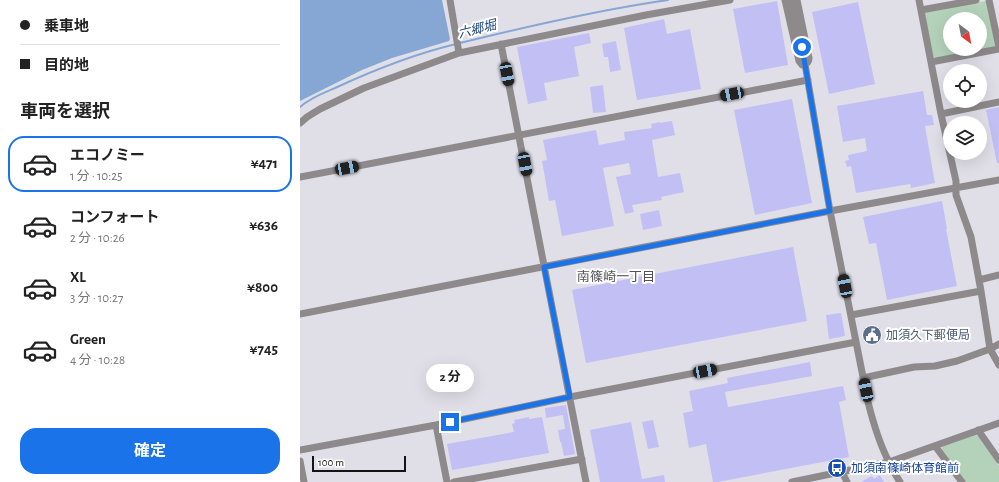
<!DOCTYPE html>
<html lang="ja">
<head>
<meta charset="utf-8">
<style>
  :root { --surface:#fff; --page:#f6f6f6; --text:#222; --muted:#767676; --line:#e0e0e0; --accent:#1a73e8 }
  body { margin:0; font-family:"Alegreya Sans","Noto Sans JP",sans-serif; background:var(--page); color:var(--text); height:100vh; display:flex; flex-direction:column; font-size:15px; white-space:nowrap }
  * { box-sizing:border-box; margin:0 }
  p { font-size:13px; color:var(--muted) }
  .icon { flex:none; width:22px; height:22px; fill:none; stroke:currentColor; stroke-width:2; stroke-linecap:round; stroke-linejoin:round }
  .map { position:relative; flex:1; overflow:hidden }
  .panel { display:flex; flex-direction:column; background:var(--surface); width:300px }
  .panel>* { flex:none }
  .top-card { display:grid; align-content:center; height:88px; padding:0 20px; background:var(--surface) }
  .needle { width:26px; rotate:148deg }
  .controls { position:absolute; left:643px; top:12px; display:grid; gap:8px }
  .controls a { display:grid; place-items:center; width:44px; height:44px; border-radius:50%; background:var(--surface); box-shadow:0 4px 16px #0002; font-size:20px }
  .scale { position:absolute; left:12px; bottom:10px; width:94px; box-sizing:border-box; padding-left:4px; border:2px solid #131315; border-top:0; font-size:11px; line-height:14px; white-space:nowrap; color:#131315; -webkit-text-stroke:3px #fff; paint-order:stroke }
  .end { position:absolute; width:18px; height:18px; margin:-9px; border:5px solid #1a73e8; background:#fff; box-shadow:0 0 0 2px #fff }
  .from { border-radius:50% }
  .bubble { position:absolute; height:28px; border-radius:14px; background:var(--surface); box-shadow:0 4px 16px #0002; font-size:13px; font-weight:700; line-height:28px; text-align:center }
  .car { position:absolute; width:12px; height:24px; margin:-12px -6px; border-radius:5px; box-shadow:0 0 3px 1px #0007; background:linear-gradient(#222 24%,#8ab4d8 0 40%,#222 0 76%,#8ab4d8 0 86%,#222 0) }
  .top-card b { display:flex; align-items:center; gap:14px; height:38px; font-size:15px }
  .top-card b+b { border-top:1px solid var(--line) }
  .top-card i { width:10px; height:10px; background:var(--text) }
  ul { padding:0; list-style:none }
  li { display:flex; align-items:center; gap:12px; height:56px; margin:0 8px 6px; padding:0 12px; border:2px solid transparent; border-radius:16px }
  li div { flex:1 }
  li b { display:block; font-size:15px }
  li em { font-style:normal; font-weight:700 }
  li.selected { border-color:var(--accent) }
  li>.icon { width:36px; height:36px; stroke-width:1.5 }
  h2 { padding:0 20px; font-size:18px; line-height:48px }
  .button { display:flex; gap:8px; margin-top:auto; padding:8px 20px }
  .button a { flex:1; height:46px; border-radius:16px; background:var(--accent); color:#fff; font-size:16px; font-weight:700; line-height:46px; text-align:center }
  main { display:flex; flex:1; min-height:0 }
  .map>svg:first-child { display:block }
  .green { fill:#b4d2ba; fill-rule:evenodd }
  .water { fill:#86a7d3 }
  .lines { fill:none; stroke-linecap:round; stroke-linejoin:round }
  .stream { stroke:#86a7d3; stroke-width:2 }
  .building { fill:#c2bff4 }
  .minor { stroke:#8e8a8b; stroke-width:7 }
  .route { stroke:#1a73e8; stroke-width:5 }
  .labels { text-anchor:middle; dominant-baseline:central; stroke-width:4; stroke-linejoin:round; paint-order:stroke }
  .service-label { font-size:12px; fill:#4e5e75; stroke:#fff; text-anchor:start }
  .transit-label { font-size:12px; fill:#164399; stroke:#fff; text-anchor:start }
  .water-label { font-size:13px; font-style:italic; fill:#214c83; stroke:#fff }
  .neighbourhood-label { font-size:13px; fill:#525158; stroke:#fff }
</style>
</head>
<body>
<main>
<section class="panel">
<div class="top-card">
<b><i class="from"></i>乗車地</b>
<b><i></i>目的地</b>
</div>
<h2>車両を選択</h2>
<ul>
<li class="selected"><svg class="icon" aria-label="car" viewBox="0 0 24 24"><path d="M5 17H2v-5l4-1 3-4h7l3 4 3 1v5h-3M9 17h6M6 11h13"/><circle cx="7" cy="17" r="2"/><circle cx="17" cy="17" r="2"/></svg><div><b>エコノミー</b><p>1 分 · 10:25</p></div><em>¥471</em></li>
<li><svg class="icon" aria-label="car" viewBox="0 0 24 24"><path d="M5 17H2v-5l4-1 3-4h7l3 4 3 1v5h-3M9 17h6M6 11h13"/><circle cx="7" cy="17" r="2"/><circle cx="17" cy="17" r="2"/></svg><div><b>コンフォート</b><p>2 分 · 10:26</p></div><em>¥636</em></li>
<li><svg class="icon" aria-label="car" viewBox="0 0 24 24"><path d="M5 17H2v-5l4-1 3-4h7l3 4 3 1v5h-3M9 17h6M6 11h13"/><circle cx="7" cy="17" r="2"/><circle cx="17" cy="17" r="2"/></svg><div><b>XL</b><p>3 分 · 10:27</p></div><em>¥800</em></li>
<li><svg class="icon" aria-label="car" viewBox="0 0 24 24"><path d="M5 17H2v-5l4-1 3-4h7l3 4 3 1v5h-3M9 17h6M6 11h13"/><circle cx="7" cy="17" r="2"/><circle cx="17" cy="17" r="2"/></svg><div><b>Green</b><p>4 分 · 10:28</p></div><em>¥745</em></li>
</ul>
<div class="button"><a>確定</a></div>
</section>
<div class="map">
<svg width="699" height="482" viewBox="0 0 699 482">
  <rect width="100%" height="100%" fill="#e0dfe8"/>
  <path class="green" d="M686 1 696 47 636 58 633 56 624 15 626 12ZM650 19H680V49H650Z
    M675 435 678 436 699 466V482H665L641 450 642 447Z"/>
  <path class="water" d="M0 0H142L150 39 149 41 92 58 62 70 0 101Z"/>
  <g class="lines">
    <path class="stream" d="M160 43C229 26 298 10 368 0
      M0 107C10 98 23 93 35 88 74 70 114 54 156 44"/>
  </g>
  <path class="building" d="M477 1 488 65 445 73 433 9Z
    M558 2 575 84 529 94 512 12Z
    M364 19 367 34 390 29 401 89 337 100 324 28Z
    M289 33 291 43 274 47 279 76 244 83 247 100 228 104 217 47Z
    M316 41 321 70 310 72 308 57H304L302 44Z
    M303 85 306 112 293 113 290 87Z
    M623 91 627 115H632L634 125 625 126 635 183 611 188 610 184 556 193 551 166 547 167 545 161 549 160 548 155 567 151 565 138 543 142 537 106Z
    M492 99 512 203 455 215 434 110Z
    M699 107V163H697L686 110Z
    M372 121 375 135 352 140 358 177 380 173 384 192 361 197 362 200 332 205 334 212 325 214 316 177 331 174 329 163 303 168 314 226 262 236 255 200 249 201 242 161 247 160 243 140 296 130 299 145 325 140 324 132 352 128 351 124 360 122V123Z
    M642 201 647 229H646L657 286 587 300 576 243 569 244 563 217Z
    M359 210 362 226 343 230 340 214Z
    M493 247 507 321 286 363 272 290Z
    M541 313 545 336 529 339 526 315Z
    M573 326 575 342 569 343 567 327Z
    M510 362 512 376 425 392 428 407 543 386 546 400 539 402 549 457 418 482H413L406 444 389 448 383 413 393 411 389 391 428 383 427 378Z
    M266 405 275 454 264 456 261 442H260L258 430 265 429 263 415 246 418 245 408Z
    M229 417V419L242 417 249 453 152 470 147 444 214 432 212 424 215 423 214 420Z
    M353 420 359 447 348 449 342 422Z
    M331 422 342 479 364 475 365 482H300L290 430Z
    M580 475 584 482H561L572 476 574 479Z"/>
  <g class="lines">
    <path class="minor" d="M150 0 159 53
      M485 0 499 61 502 65C506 64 509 63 509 58L497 0
      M492 0 505 64 530 211 568 402C573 422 579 443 589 462 592 469 596 476 600 482
      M619 0 641 114 656 181V195L671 237 681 291 690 349 699 365
      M689 0 699 47
      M621 10 676 0
      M201 44 286 482
      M631 62 699 49
      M641 114 699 102
      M0 123 7 117 20 109 64 88 159 53 346 15 430 0
      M0 177 508 80
      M679 280 699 275
      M0 314 530 211 699 180
      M551 315 681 291
      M563 378 614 367 635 366 657 361 690 349 699 344
      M136 425 147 482
      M678 430 699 460
      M635 446 662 482
      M0 450 136 425 270 397 556 342
      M0 461 4 482
      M542 472 547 482
      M154 482 282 459
      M492 482 589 462 699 423"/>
  </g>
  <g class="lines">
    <path class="route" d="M150 422 270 397 244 267 530 211 502 47"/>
  </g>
  <defs>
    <symbol id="civic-disc" viewBox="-11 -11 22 22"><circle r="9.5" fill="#5c6f8a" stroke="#fff"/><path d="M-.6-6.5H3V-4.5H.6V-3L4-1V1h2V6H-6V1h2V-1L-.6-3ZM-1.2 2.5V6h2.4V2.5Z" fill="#fff"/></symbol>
    <symbol id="bus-disc" viewBox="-11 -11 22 22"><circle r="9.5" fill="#1a4fb4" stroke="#fff"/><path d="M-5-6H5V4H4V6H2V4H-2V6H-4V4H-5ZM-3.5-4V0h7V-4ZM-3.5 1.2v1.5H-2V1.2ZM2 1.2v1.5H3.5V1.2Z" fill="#fff"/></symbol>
  </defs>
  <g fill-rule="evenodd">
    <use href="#civic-disc" x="561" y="324" width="22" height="22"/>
    <use href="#bus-disc" x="526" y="457" width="22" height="22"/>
  </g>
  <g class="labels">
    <g class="service-label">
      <text x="586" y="335">加須久下郵便局</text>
    </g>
    <g class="transit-label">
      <text x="551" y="468">加須南篠崎体育館前</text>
    </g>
    <g class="water-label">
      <text transform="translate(177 30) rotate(-14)">六郷堀</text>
    </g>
    <g class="neighbourhood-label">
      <text x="316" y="277">南篠崎一丁目</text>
    </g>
  </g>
</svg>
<div class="controls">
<a><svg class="needle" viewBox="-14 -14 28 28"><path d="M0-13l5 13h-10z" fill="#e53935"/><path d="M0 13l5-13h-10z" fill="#767676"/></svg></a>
<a><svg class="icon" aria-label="locate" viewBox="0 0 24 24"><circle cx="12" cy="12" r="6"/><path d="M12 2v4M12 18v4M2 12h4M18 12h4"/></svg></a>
<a><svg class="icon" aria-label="layers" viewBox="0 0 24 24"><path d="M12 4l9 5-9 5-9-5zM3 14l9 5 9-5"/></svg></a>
</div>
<div class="scale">100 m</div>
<i class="end from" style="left:502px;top:47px"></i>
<i class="end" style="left:150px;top:422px"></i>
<div class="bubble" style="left:126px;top:364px;width:48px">2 分</div>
<i class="car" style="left:207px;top:74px;rotate:169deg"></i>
<i class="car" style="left:432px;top:94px;rotate:259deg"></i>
<i class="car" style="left:225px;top:164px;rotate:169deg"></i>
<i class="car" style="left:47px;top:168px;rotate:79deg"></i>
<i class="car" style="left:545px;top:286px;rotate:349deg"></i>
<i class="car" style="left:405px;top:371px;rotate:79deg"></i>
<i class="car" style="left:566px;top:390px;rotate:348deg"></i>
</div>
</main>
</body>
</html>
